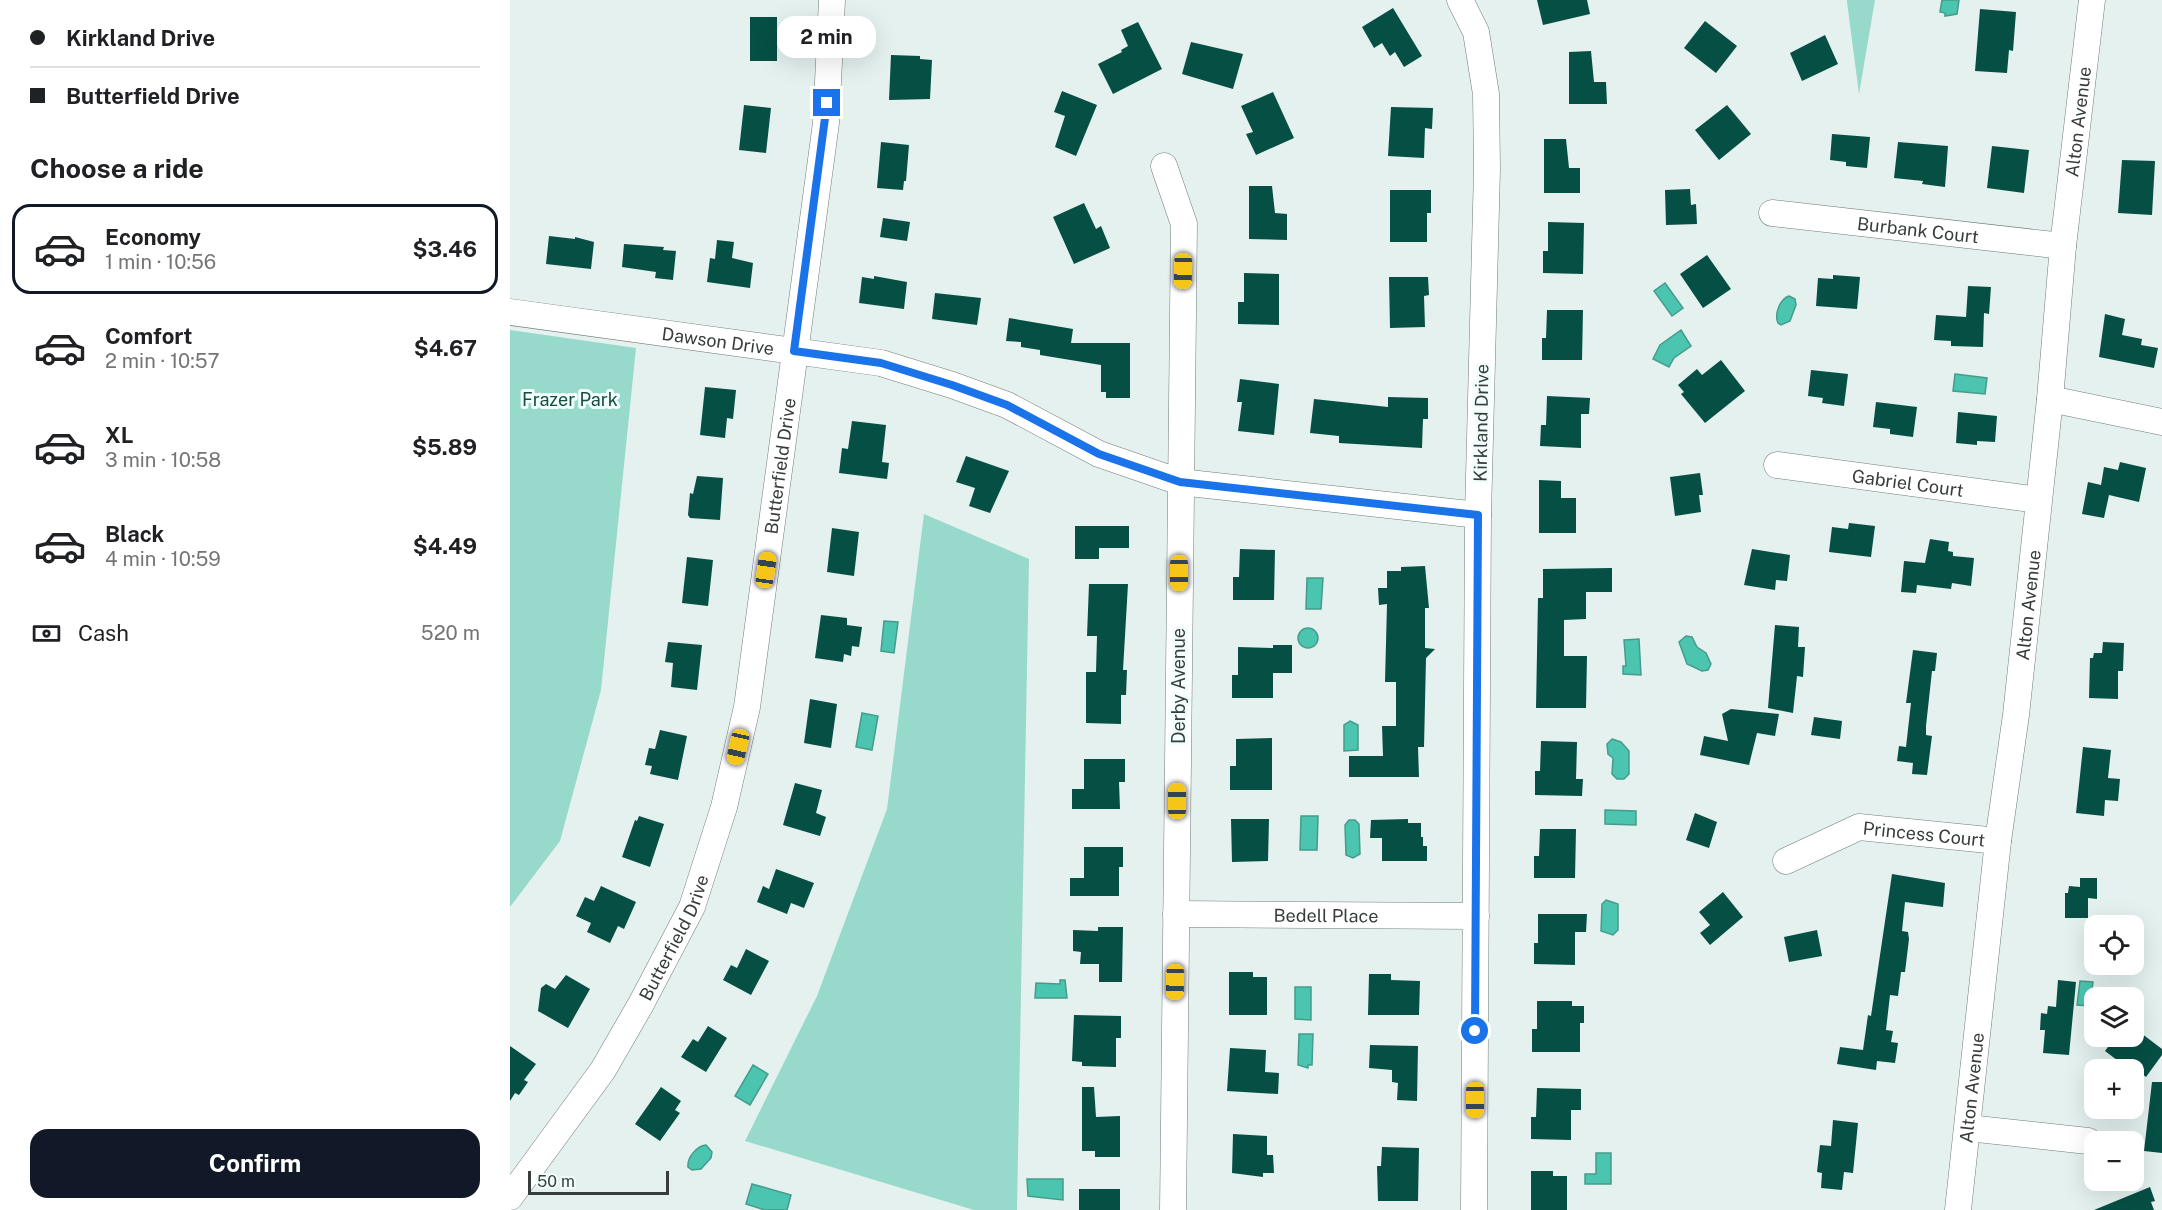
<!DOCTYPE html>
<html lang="en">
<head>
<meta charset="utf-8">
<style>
  :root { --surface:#fff; --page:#f2f2f2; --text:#202124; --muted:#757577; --line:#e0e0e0; --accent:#111827 }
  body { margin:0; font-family:"Public Sans",sans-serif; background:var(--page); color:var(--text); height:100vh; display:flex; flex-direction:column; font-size:22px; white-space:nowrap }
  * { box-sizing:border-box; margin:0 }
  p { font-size:20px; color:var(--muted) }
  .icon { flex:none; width:33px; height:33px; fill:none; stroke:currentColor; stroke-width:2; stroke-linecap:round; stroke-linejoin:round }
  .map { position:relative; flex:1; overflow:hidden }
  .panel { display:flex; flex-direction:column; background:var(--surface); width:510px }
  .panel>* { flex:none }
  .guide { display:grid; align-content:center; height:132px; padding:0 30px; background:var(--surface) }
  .tools { position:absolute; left:1574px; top:915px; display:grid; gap:12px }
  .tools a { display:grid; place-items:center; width:60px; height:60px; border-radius:12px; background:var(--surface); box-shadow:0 6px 24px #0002; font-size:30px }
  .scale { position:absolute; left:18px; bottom:15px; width:141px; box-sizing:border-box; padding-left:6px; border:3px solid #383d3c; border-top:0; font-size:16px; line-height:21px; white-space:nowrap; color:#383d3c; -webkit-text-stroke:4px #f1fefb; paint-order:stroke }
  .end { position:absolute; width:27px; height:27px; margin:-14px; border:8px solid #1a73e8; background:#fff; box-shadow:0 0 0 3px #fff }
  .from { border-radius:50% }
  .bubble { position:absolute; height:42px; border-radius:18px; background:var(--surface); box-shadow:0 6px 24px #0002; font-size:20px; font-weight:700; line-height:42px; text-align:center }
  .car { position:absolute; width:18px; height:36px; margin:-18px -9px; border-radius:8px; box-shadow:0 0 4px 2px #0007; background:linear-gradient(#f5c518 24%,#345 0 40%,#f5c518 0 76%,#345 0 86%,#f5c518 0) }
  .guide b { display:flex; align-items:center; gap:21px; height:57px; font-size:22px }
  .guide b+b { border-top:2px solid var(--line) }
  .guide i { width:15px; height:15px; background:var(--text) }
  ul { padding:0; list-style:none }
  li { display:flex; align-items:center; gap:18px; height:90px; margin:0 12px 9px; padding:0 18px; border:3px solid transparent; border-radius:18px }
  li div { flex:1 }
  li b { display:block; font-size:22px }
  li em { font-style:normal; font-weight:700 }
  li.current { border-color:var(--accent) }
  li>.icon { width:54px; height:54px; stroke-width:1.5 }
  h2 { padding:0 30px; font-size:27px; line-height:72px }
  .pay { display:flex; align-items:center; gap:15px; height:66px; padding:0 30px; font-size:22px }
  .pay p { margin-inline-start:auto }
  .cta { display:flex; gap:12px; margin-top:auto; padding:12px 30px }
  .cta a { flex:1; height:69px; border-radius:18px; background:var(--accent); color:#fff; font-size:24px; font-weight:700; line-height:69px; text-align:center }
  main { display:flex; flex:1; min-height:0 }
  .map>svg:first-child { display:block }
  .green { fill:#97dacb }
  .water { fill:#4bc5af; stroke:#459c8c; stroke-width:1.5 }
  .building { fill:#064f44 }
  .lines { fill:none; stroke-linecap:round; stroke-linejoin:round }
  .minor-casing { stroke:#717d7a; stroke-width:27 }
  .minor { stroke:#fff; stroke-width:26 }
  .route { stroke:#1a73e8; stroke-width:8 }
  .labels { text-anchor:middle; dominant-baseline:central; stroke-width:6; stroke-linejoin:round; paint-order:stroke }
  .street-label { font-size:18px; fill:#383d3c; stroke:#f1fefb }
  .park-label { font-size:18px; fill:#174c42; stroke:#f1fefb }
</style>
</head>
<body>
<main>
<section class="panel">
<div class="guide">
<b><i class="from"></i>Kirkland Drive</b>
<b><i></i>Butterfield Drive</b>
</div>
<h2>Choose a ride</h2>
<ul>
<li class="current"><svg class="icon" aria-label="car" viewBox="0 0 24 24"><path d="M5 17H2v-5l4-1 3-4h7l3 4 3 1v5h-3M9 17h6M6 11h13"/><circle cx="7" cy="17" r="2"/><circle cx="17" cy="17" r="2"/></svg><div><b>Economy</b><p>1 min · 10:56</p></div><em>$3.46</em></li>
<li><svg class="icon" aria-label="car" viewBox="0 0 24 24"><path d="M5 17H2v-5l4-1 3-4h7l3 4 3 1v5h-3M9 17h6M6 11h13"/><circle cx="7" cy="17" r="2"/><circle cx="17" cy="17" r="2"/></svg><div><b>Comfort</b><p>2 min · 10:57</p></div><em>$4.67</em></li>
<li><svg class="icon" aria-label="car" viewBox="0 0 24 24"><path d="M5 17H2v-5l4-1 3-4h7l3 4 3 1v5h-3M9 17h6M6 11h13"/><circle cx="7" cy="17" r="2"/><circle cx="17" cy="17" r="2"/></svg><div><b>XL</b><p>3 min · 10:58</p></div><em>$5.89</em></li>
<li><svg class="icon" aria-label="car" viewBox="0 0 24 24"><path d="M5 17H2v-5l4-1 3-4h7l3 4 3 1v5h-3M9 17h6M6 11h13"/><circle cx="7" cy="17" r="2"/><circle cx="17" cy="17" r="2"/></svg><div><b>Black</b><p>4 min · 10:59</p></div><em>$4.49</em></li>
</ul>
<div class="pay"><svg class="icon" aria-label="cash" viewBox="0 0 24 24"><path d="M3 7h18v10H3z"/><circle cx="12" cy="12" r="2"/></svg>Cash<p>520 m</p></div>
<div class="cta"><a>Confirm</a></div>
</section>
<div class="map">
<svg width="1652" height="1210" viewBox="0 0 1652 1210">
  <rect width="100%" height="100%" fill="#e4f1ee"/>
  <path class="green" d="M1337 0H1365L1349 94 1337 2Z
    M0 330 126 348 91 690 50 841 0 907Z
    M414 514 519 559 507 1210H464L235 1141 307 996 377 809Z"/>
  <path class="water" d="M1432 0H1449L1447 14 1435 16V13L1430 12Z
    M1155 283 1173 308 1162 316 1144 291Z
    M1279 296 1285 299 1286 305 1280 321 1271 325 1268 323C1264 314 1270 299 1279 296Z
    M1171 330 1181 346 1164 358 1159 367 1143 359 1150 345Z
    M1445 374 1477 378 1475 394 1443 391Z
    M797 578H813L811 609H796Z
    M374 621 388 622 384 653 371 651Z
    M788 638a10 10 0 1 1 20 0a10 10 0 1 1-20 0Z
    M1176 636 1182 637 1187 647 1196 653 1201 664 1198 670 1192 671 1177 664 1169 642Z
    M1129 639 1131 675 1113 674V666H1116L1114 640Z
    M352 713 368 716 362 750 346 747Z
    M840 721 848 725V750L834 751V725Z
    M1102 739 1111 742 1119 751V774L1114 779H1107L1102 774 1103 758 1098 754 1097 744Z
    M1095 810 1126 811V825L1095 824Z
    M791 816H808L807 850H790Z
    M839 820H845L849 824 850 854 843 858 836 855 835 825Z
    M1096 900 1108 904V930L1103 935 1091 931 1092 904Z
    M550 980H555L557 998H525L526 983 550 984Z
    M1570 981 1583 982 1580 1006 1567 1005Z
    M785 987H801V1020L785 1019Z
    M789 1034H803L802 1065H798V1068L788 1065Z
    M243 1065 258 1074 240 1105 225 1096Z
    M196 1145 202 1152 201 1158 191 1169 182 1170 178 1167C177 1157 187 1146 196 1145Z
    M1086 1153H1101V1184H1075V1174H1086Z
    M517 1179H553V1200L518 1196Z
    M242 1184 281 1195 277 1210H255L236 1204Z"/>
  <path class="building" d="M1027 0H1077L1080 14 1033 25Z
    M883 8 912 56 894 67 885 52 880 56 872 43 864 48 852 27Z
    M1470 9 1506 12 1503 51 1499 50 1497 73 1465 71Z
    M240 17H267V61H240Z
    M1195 21 1227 46 1206 73 1174 48Z
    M628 22 652 69 603 94 588 64 612 52 611 50 618 46 611 30Z
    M1315 35 1328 64 1292 81 1280 53Z
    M681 42 733 54 723 89 672 74Z
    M1081 51 1084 82H1096L1097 104H1059V52Z
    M381 55 410 56V59L422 60 420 99 379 100Z
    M552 91 587 105 566 156 545 147 555 116 544 112Z
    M763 92 784 138 746 155 736 134 743 132 731 106Z
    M234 105 261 108 256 153 229 150Z
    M1217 105 1241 134 1209 160 1185 130Z
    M881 107 923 108 922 129 915 128 914 158 878 156Z
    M1322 134 1360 137 1357 168 1336 166V162L1320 160Z
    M1034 139H1056L1059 168H1070V193H1034Z
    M371 142 399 145 396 181H394L393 190 367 188Z
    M1388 142 1438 146 1435 187 1412 184 1413 181 1384 178Z
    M1482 146 1519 150 1514 193 1477 188Z
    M1612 160 1645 161 1642 215 1608 213Z
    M739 186H762L765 213 777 214V240L739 239Z
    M1180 189 1181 205 1186 204 1187 224 1156 225 1155 190Z
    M880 190H921V213H917V242H880Z
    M574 203 586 229 591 226 600 248 564 264 543 217Z
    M373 218 400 222 397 241 370 237Z
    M1038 222 1074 223 1073 274 1033 273V251H1038Z
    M39 236 65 239V237L84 242 81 269 36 264Z
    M207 240 224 242 222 258 243 263 240 288 197 282 200 258 205 259Z
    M114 244 154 247 153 250 166 251 163 280 145 278 146 272 112 267Z
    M1197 255 1221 289 1193 308 1170 274Z
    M734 273 769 274V325L728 324V302H734Z
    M1323 275 1350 277 1347 309 1306 306 1308 278 1323 279Z
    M364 276 397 282 394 309 349 303 352 277 364 279Z
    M879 277H918L919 295 914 296 915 327 880 328Z
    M1458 286 1481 287 1479 314 1474 313 1473 347 1441 346V341L1424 340 1426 315 1456 317Z
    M425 293 471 298 467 325 422 319Z
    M1037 310H1073L1072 360H1032V338H1036Z
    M1595 314 1615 319 1612 335 1632 339 1631 345 1648 348 1644 368 1589 357Z
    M499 318 563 329 561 343H620V398H596V392H591V365L530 355V350L511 347V342L496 341Z
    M1211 360 1235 391 1195 423 1171 394 1174 392 1168 385 1187 369 1192 375Z
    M1301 370 1338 374 1334 406 1312 403 1313 398 1298 396Z
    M730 379 769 384 764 435 728 431 732 402H727Z
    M195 387 226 390 223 419 217 418 215 438 190 435Z
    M1037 396 1080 398 1079 414H1071V448L1030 446 1031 425H1036Z
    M878 397 918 398V419H913L912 448 829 443V436L800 433 804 399 878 407Z
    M1366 402 1407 407 1403 437 1380 434V429L1363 427Z
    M1448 412 1487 416 1485 442 1467 441V445L1446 443Z
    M342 421 376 425 372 462 379 463 377 479 329 473 332 448 338 449Z
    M456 456 499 471 480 513 459 506 465 488 446 482Z
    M1610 462 1636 468 1629 502 1599 495 1594 518 1572 514 1578 482 1591 485 1594 467 1608 470Z
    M1190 473 1193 495H1189L1191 512 1165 516 1160 477Z
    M187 476 213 478 210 520 180 518 178 515 180 493 183 494Z
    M1029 480 1051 481V498H1066V533H1029Z
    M1339 523 1365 526 1361 557 1319 552 1322 527 1338 529Z
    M565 526H619V548H589V559H565Z
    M322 528 349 532 344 576 317 572Z
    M1420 539 1439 542 1438 551 1443 552V556L1464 558 1461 586 1442 583 1441 589 1407 585 1406 593 1391 592 1394 561 1415 563Z
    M730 549 765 550 764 600H723V577H729Z
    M1242 549 1280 555 1277 581 1266 580 1265 590 1234 585Z
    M177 557 203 560 198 606 172 603Z
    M915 566 919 608H915V648L925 649 916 658 914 747H908L909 777H839V756H873L872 726H886V682H875L877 604 869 605 868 588H877V571H891V567Z
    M1102 568V592H1076V619L1054 620V656H1077L1076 708H1026L1028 598H1033V569Z
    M579 584H618L613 670H617L616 695H611V724L576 723V672H586L587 636H577Z
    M311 615 337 618V625L352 627 349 647 342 646 341 656 334 654 333 662 305 658Z
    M1265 625 1289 627 1288 647H1295L1293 677 1287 676 1283 713 1258 708Z
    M158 642 192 645 187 690 161 687 163 663 155 662Z
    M1593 642 1614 643 1613 671H1608V699L1579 698 1580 658H1583L1584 653H1592Z
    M763 645H782V673H763V698H722V675H728V647L763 648Z
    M1403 650 1427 653 1425 671H1422L1416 726V735L1422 736 1417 775 1402 774 1403 763 1387 761 1389 746 1396 747 1401 703H1396Z
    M300 699 327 704 321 748 294 743Z
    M1221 709 1269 714 1265 736 1247 733 1239 765 1190 755 1194 736 1218 741 1212 714Z
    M1304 717 1332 721 1330 739 1301 735Z
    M150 730 177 736 168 780 140 774 142 766 135 765 139 748 145 749Z
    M762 738V790H720V766H726V739Z
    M1031 741 1067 742 1066 779H1073L1072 796 1025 795V771H1030Z
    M1573 747 1601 750 1598 778 1610 779 1608 801 1595 800 1594 816 1566 813Z
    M574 759H615V782H609L610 809H562V789H574Z
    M285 783 312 790 306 813 316 817 310 836 273 825Z
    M1185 813 1207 822 1199 848 1176 840Z
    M129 816 154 824 140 867 112 857 125 820 127 821Z
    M721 819H759L758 861 722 862Z
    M898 819V823H911V837H913V846H917V861H872V838H860L861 820Z
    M1030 829H1066L1065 878H1024V856H1029Z
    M574 847H613V867H609V896H560V878H574Z
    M266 869 304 883 294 908 281 903 277 914 247 902 253 886 259 889Z
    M1382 874 1435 883 1433 907 1395 902 1392 931 1398 932 1399 939 1395 972H1391L1388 996 1380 995 1376 1030 1383 1031 1381 1042 1388 1043 1385 1063 1367 1061 1366 1070 1327 1064 1330 1047 1353 1050 1358 1015 1361 1016Z
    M1570 878H1587V899L1578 898V918H1555V893H1558L1559 886 1570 887Z
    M91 886 126 902 114 929 108 926 100 943 77 932 81 923 66 916 75 897 84 901Z
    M1213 892 1233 917 1200 945 1190 933 1200 925 1189 912Z
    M1028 914H1077L1076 932H1065V965L1024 964V943H1028Z
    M588 927H613L612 982H589V964H570L571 952 563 951V930L588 931Z
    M1307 930 1312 956 1279 962 1274 937Z
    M236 949 259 961 241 995 213 980 221 965 227 968Z
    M719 972H743V977H757V1015H719Z
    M859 974H881V980L910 981 909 1015H858Z
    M56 975 80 989 58 1028 28 1011 31 988 36 984 45 989Z
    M1548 980 1566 982 1559 1055 1533 1053 1535 1030H1530L1531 1013 1537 1014 1538 1006 1546 1007Z
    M1027 1001H1062V1006H1074V1023H1070V1052H1022V1029H1027Z
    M564 1015 611 1016V1038H606V1067L572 1066V1062L562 1061Z
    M198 1026 217 1038 196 1072 171 1057 183 1039 188 1042Z
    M1623 1027 1652 1049V1055L1636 1077 1621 1065 1619 1069 1595 1051 1606 1036H1623Z
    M860 1045 908 1046 907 1101 887 1100 888 1083 882 1082V1070L859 1068Z
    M0 1046 26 1064 14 1080 18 1082 9 1095 5 1093 0 1101Z
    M720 1048 756 1050 755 1072 769 1073 768 1094 717 1091Z
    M1642 1082H1652V1153L1634 1151Z
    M151 1087 171 1101 165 1110 170 1113 150 1141 125 1124Z
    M572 1087H584L586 1117 610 1116V1157H585V1151H572Z
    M1027 1088 1071 1089V1110H1061V1140L1021 1139V1117H1026Z
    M1323 1120 1348 1123 1343 1173 1334 1172 1332 1190 1311 1188 1312 1173 1307 1172 1310 1145 1321 1146Z
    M723 1134 757 1136V1155H763L764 1173H753V1177L722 1173Z
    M872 1147 909 1148 908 1201H868L867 1166H871Z
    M1021 1171H1043V1176H1057V1210H1021Z
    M1640 1187 1645 1201 1641 1202 1644 1210H1584Z
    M569 1189H610V1210H569Z"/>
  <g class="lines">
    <defs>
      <g id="minor">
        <path d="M950 0 966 32 976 94 977 169 968 515 964 1210"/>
        <path d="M654 166 674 224 663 1210"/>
        <path id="s1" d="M1262 213 1553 246"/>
        <path id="s2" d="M0 312 371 363 442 385 497 405 589 454 670 482 968 515"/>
        <path d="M1540 399 1652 422"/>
        <path id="s3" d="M1267 465 1528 500"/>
        <path id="s4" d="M1276 861 1349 827 1488 841"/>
        <path id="s5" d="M666 914 966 916"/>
        <path d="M1458 1128 1578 1141"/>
        <path id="s6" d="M0 1197 93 1070 131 1004 182 907 214 807 237 707 316 123 322 0"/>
        <path id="s7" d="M1448 1210 1488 841 1506 715 1540 399 1553 246 1582 0"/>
      </g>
    </defs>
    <use href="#minor" class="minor-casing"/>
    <use href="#minor" class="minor"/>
  </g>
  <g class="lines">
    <path class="route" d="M317 103 284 351 371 363 442 385 497 405 589 454 670 482 968 515 965 1031"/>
  </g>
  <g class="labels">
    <g class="street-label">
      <text stroke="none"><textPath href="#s7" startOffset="1095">Alton Avenue</textPath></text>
      <text stroke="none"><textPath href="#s1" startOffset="147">Burbank Court</textPath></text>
      <text stroke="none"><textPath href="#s2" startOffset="210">Dawson Drive</textPath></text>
      <text transform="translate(971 423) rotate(-89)">Kirkland Drive</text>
      <text stroke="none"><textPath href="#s6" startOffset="794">Butterfield Drive</textPath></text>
      <text stroke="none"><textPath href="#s3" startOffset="132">Gabriel Court</textPath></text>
      <text stroke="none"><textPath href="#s7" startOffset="609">Alton Avenue</textPath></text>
      <text transform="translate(668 686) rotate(-90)">Derby Avenue</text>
      <text stroke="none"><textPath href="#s4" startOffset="146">Princess Court</textPath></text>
      <text stroke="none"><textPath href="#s5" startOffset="150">Bedell Place</textPath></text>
      <text stroke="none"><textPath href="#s6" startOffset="308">Butterfield Drive</textPath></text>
      <text stroke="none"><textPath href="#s7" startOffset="123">Alton Avenue</textPath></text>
    </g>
    <g class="park-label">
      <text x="60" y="399">Frazer Park</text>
    </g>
  </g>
</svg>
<div class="tools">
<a><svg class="icon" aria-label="locate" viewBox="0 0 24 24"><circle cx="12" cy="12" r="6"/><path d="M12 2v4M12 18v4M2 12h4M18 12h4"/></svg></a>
<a><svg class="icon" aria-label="layers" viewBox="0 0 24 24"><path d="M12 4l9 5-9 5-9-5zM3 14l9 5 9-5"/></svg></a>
<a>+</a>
<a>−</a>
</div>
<div class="scale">50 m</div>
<i class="end from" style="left:965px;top:1031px"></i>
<i class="end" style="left:317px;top:103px"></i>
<div class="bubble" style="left:267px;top:16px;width:99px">2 min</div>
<i class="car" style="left:673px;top:271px;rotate:181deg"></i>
<i class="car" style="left:256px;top:570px;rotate:8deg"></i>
<i class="car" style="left:669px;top:573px;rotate:180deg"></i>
<i class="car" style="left:228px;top:747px;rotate:193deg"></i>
<i class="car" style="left:667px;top:801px;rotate:0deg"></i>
<i class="car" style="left:665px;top:982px;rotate:181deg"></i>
<i class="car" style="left:965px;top:1100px;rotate:180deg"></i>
</div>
</main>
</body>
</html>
